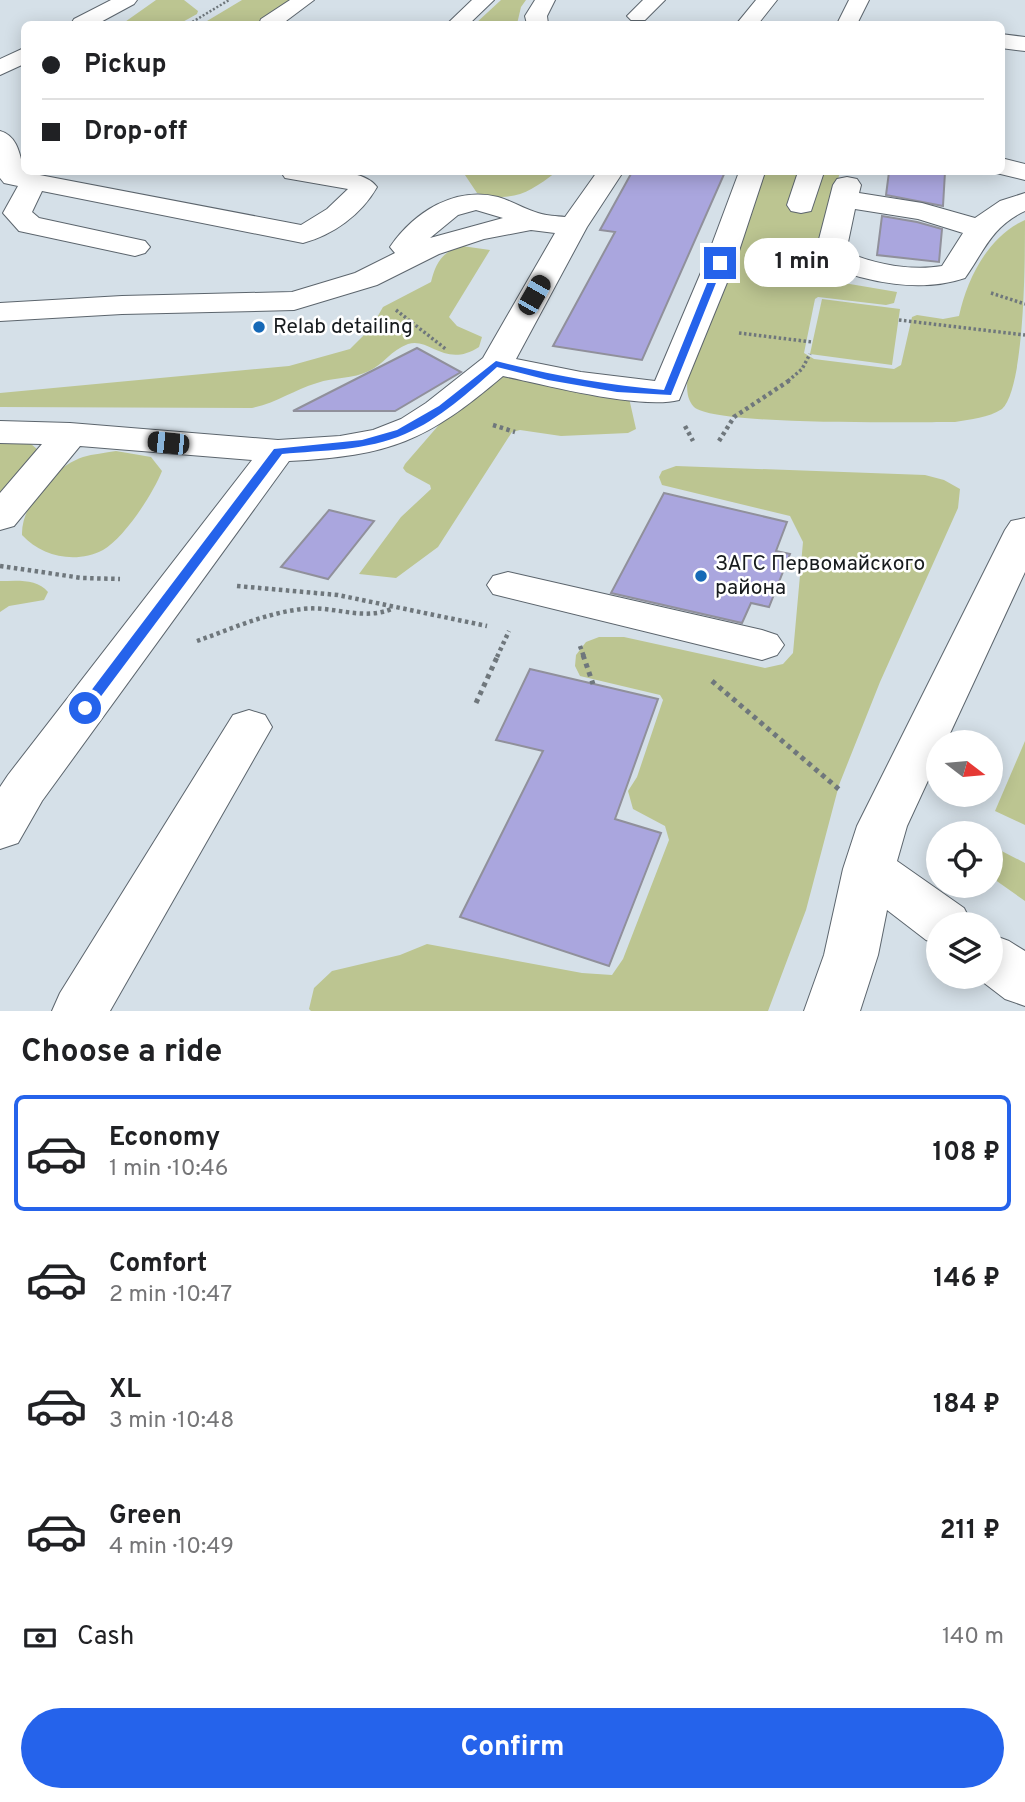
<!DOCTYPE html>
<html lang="en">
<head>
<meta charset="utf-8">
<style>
  :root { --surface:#fff; --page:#f2f2f2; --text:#202124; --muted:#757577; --line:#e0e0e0; --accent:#2563eb }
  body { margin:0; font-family:Overpass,sans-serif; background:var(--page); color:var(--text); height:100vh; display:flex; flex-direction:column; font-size:26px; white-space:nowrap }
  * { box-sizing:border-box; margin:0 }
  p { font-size:23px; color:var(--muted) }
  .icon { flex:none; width:38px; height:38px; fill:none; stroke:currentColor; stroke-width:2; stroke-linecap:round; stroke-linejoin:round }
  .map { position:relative; height:1011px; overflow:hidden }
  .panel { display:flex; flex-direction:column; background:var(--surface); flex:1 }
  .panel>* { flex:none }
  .hud { position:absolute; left:21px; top:21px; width:984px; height:154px; border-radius:10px; box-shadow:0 4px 18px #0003; display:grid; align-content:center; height:154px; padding:0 21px; background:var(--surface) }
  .needle { width:46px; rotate:106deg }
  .buttons { position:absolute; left:926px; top:730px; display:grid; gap:14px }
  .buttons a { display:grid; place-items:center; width:77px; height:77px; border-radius:50%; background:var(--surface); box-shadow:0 4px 18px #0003; font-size:35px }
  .end { position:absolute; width:32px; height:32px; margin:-16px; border:9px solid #2563eb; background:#fff; box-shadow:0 0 0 4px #fff }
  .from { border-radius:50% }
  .bubble { position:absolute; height:49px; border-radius:24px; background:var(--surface); box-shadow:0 4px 18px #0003; font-size:23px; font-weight:700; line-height:49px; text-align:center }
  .car { position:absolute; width:21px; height:42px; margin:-21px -10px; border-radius:9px; box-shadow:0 0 5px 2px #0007; background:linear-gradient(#222 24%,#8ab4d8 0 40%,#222 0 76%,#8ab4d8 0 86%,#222 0) }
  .hud b { display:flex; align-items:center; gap:24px; height:66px; font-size:26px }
  .hud b+b { border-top:2px solid var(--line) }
  .hud i { width:18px; height:18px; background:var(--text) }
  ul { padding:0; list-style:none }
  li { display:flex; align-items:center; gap:21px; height:116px; margin:0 14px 10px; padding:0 7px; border:4px solid transparent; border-radius:10px }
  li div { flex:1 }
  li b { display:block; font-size:26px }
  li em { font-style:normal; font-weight:700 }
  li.active { border-color:var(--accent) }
  li>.icon { width:63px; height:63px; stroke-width:1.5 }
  h2 { padding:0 21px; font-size:32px; line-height:84px }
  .pay { display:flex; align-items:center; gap:18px; height:77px; padding:0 21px; font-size:26px }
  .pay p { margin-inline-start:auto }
  .action { display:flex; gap:14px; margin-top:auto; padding:14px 21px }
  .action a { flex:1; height:80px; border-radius:42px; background:var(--accent); color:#fff; font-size:28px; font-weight:700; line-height:80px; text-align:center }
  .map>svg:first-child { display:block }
  .green { fill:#bcc591 }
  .building { fill:#aaa6de; stroke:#90909b; stroke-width:2 }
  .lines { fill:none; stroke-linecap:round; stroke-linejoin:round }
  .minor-casing { stroke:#5c656d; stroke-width:2 }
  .path-far3 { stroke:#6f777c; stroke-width:2.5; stroke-dasharray:2 2; stroke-linecap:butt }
  .path-far2 { stroke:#6f777c; stroke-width:3.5; stroke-dasharray:2.5 2.5; stroke-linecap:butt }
  .path-far1 { stroke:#6f777c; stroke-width:4.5; stroke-dasharray:3.5 3.5; stroke-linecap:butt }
  .path { stroke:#6f777c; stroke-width:5; stroke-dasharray:4.5 4.5; stroke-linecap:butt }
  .minor { fill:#fff; fill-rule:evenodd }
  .route { fill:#2563eb }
  .poi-dot { fill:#1669b7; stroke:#fff; stroke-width:2.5 }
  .labels { text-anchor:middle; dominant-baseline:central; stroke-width:5; stroke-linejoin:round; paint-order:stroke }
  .poi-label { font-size:21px; fill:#171b1e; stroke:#fff; text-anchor:start }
</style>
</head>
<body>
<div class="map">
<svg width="1025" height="1011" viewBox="0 0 1025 1011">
  <rect width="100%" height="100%" fill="#d5e0e8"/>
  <path class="green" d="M156 0H184L198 11 197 14 179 24H122Z
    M242 0H290L258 24H202Z
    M501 0H526L521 7 517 24H475Z
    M463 172H556C529 193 512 203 477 193Z
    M761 172H803L794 205 809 207 820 172H840L816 260 820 272 838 282 897 292 894 303 886 305 818 297 815 299 804 353 814 359 894 369 901 365 912 317 917 315 943 319 959 316C967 279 988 236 1025 220 1025 260 1025 387 1002 409 988 418 971 419 955 422 915 422 714 426 694 407 685 398 687 383 688 372Z
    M462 246 490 250 449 317 457 326 482 337 479 347C445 369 430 337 408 344 391 350 383 365 369 371 353 379 334 377 317 383 293 390 277 403 252 408L0 407V393L289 366 350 349 371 328 383 307 431 282C436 262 442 252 462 246Z
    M822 299 900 309 892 365 810 354Z
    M502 375 629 398 636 429 628 433 561 436 520 430 512 432 438 547 396 578 359 574 401 517 431 489 430 485 406 472 403 468 405 464 451 411Z
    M0 443 31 444 37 449V453L0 499Z
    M116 451 151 457 162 471C153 494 124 538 103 550 76 564 42 557 22 535 21 504 54 467 83 457 93 454 105 453 116 451Z
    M676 466 925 475 944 480 960 489 958 508 880 682 839 785 806 910 768 1011H311L309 1009 314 988 332 971 400 955 427 944 582 973 612 975 623 959 669 840 665 826 633 809 628 791 637 777 663 700 660 695 580 676 575 666 576 655 586 642 599 637H624L765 668 783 664 793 653 803 542 790 516 662 485 659 477 662 471Z
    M0 581C16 581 37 578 48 592L44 600 9 606 0 612Z
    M1025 741V825L995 811Z
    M990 845 1025 863V901L991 877Z"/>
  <path class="building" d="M632 172H725L642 360 553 346 615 232 600 230Z
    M889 172H945L943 206 886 195Z
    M882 216 917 222 942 229 939 262 877 255Z
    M417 348 461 372 395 411H293Z
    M664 493 787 522 776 551 790 554 769 607 751 603 742 623 611 593Z
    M329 510 374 521 328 579 281 567Z
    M530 669 658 699 615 819 661 833 609 966 460 917 543 751 496 740Z"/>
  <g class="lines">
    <defs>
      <path id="minor" d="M111 0H137L134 4 97 24H71L74 19Z
        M290 0H314L282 24H259L261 19Z
        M472 0H494L469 24H447Z
        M535 0H555L547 16 548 24H527L525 16Z
        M643 0H665L645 20H631L627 16Z
        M756 0H777L758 24H740L738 22Z
        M849 0H869L857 24H837Z
        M1001 34 1025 37V51L1001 48Z
        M24 48V64L0 75V59Z
        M0 131C18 136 20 155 24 172L301 225 327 209 348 189 285 178 281 172C307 172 361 165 377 187 361 215 333 235 303 243L42 191 32 212 39 218 145 241 150 247 145 253 135 256 19 231 3 213 18 186 4 183 0 178Z
        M1001 158 1025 164V180L992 172H1001Z
        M597 172H623L587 227 516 359 581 372 655 381 705 263 739 172H765L735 263 679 400C641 410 544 385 503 376 427 441 390 456 289 461L42 801 18 843 0 849V787L8 775 252 460 80 446 14 526 0 530V493L42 444 0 443V421L70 423 278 440 340 436 373 430 401 419 426 403 483 358 555 233 531 230 484 239 439 254 377 285 294 310 122 314 0 321V303L122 296 292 292 355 273 395 253 390 247C414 212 455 186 498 197 512 201 524 209 538 213 547 216 557 216 565 217ZM476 210 503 218 430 238 458 215Z
        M798 172H824L811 211 801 213 791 211 787 205Z
        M847 177 857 179 861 185 859 193 922 203 975 218 1000 201 1025 193V211C992 226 984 251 965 278 921 293 868 283 826 265L817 247 833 185 837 179ZM855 209 918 219 963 233 942 266C913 271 877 265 849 253L847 247Z
        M1025 518V572L946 742H938V759L907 826 897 861 964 908 972 924H938V944L926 940 887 910 878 955 860 1011H804L824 955 843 869 857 826 1005 530 1011 521Z
        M508 572 762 630 777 635 784 645 777 655 762 660 493 594 487 585 493 576Z
        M249 710 265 715 272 727 110 1011H52L60 993 233 715Z
        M990 934 1009 941 1025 951V1006L1005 999 975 976H990Z"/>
    </defs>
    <use href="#minor" class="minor-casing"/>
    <path class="path-far3" d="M189 24 229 0"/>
    <path class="path-far2" d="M772 250 787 252 788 249
      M991 293 1025 304
      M396 310 447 350
      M899 320 1025 335
      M739 333 812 342
      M788 381 802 369 810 354"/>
    <path class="path-far1" d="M493 425 515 432
      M685 426 693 441
      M719 441 734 417 790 380
      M0 566 82 578 120 579
      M237 586 338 595 487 626
      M197 641C231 629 266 613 302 609 334 605 363 622 394 608
      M580 646 584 657
      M497 657 509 631"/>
    <path class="path" d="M583 655 593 684
      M712 681 841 791
      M476 703 498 655"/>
    <use href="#minor" class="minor"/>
  </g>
  <path class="route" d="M716 261 724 263 671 395 617 392 548 380 497 367C469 392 440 419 405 434 367 451 322 450 282 454L90 711H81V704L274 449 362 440 397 430 439 406 496 361C551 375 606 385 664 390Z"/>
  <g class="poi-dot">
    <circle cx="259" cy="327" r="7"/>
    <circle cx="701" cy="576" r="7"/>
  </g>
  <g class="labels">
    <g class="poi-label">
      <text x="273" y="327">Relab detailing</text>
      <text x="715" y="564">ЗАГС Первомайского<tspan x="715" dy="24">района</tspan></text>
    </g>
  </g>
</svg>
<div class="buttons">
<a><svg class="needle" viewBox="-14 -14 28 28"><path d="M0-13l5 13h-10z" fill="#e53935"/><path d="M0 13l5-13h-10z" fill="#757577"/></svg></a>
<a><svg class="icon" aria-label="locate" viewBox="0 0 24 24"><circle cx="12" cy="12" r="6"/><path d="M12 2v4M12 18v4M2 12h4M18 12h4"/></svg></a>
<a><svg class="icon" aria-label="layers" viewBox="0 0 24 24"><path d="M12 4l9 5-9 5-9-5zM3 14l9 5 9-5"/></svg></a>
</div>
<i class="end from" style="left:85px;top:708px"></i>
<i class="end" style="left:720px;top:263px"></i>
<div class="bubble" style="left:744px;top:238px;width:116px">1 min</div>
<i class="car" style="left:534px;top:295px;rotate:30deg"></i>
<i class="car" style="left:168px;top:443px;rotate:276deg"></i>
<div class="hud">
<b><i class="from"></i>Pickup</b>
<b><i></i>Drop-off</b>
</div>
</div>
<section class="panel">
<h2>Choose a ride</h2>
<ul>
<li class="active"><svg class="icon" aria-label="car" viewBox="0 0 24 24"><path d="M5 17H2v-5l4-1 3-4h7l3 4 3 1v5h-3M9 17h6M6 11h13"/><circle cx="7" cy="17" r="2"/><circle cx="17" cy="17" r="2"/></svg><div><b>Economy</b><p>1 min · 10:46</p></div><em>108 ₽</em></li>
<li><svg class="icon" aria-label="car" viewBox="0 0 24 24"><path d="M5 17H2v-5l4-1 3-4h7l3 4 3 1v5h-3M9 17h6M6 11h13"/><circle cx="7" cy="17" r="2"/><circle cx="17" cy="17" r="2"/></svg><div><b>Comfort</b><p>2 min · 10:47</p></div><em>146 ₽</em></li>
<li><svg class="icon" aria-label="car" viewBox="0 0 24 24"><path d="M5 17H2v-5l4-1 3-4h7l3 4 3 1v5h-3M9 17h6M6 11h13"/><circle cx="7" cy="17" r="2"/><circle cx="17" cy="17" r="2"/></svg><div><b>XL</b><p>3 min · 10:48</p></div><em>184 ₽</em></li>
<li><svg class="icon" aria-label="car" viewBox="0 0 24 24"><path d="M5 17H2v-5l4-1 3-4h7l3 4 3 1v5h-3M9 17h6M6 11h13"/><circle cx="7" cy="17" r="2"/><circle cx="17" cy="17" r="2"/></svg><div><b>Green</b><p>4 min · 10:49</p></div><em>211 ₽</em></li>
</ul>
<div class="pay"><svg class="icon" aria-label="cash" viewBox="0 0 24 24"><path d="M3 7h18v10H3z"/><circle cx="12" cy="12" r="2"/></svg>Cash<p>140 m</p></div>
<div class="action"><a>Confirm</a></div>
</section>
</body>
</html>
